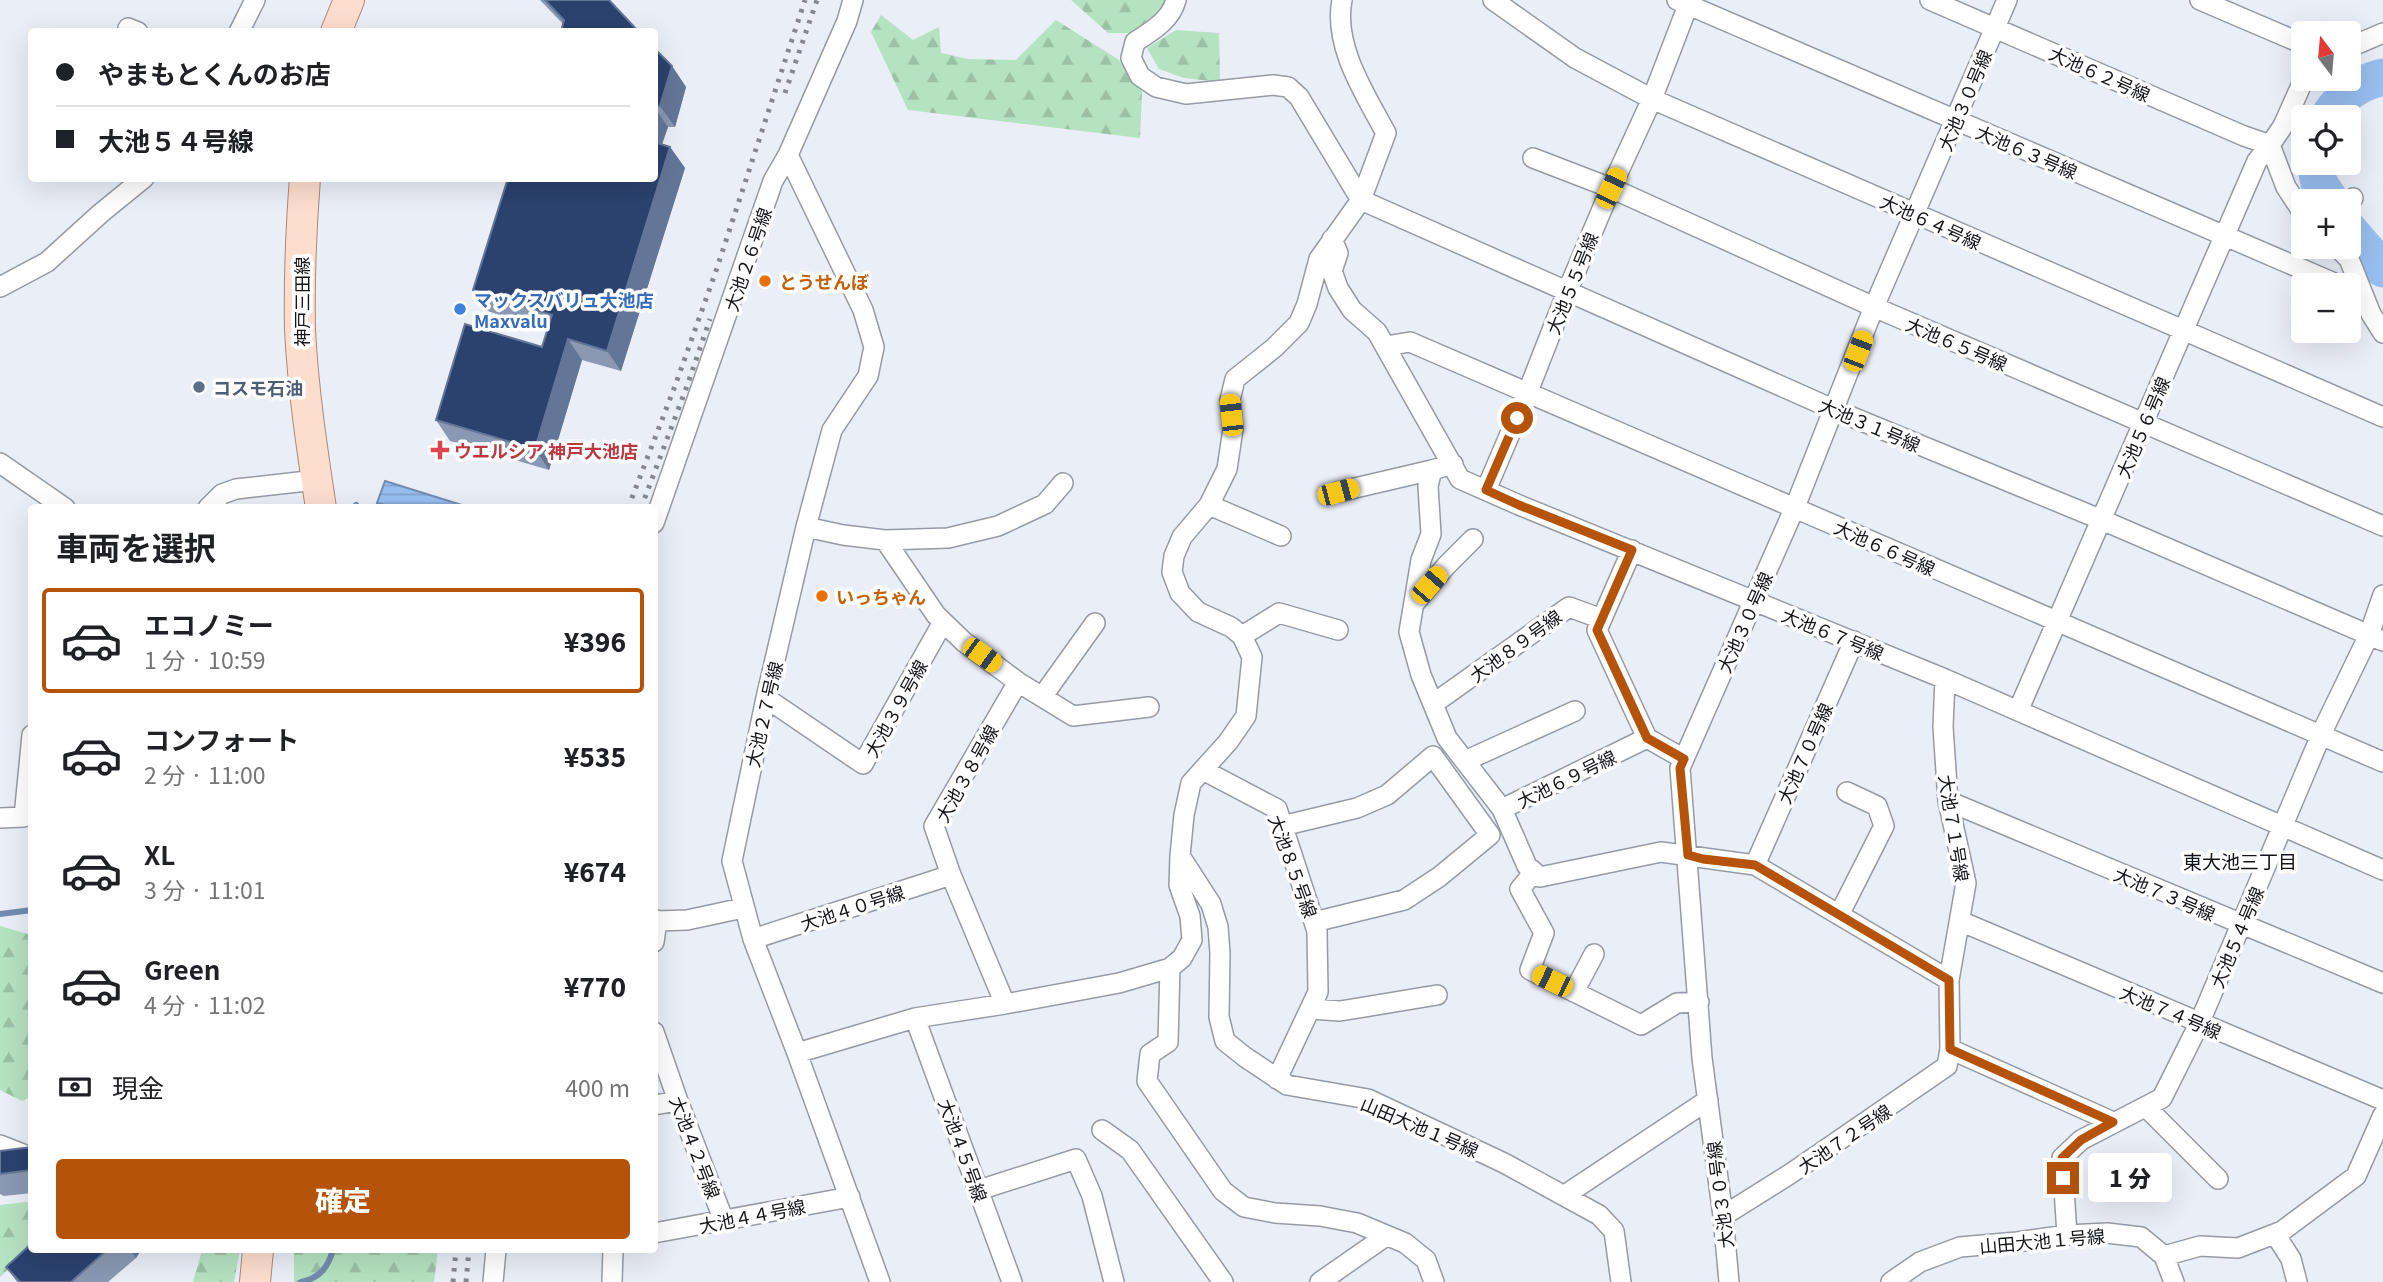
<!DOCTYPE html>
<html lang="ja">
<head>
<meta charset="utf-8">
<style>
  :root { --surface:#fff; --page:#f6f6f6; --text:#202124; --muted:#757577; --line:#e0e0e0; --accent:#b45309 }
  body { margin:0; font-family:Georgia,"Noto Sans JP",serif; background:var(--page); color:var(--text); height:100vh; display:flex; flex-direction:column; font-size:26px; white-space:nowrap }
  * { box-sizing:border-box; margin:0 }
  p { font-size:23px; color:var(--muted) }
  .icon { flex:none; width:38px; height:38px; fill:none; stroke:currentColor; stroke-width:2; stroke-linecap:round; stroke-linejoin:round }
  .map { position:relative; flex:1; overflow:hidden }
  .details { position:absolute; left:28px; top:504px; width:630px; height:749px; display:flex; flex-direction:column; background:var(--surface); border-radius:7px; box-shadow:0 7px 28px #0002 }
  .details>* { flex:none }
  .top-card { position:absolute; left:28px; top:28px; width:630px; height:154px; border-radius:7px; box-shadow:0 7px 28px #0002; display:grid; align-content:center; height:154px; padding:0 28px; background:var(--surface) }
  .needle { width:46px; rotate:344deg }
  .controls { position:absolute; left:2291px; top:21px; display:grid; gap:14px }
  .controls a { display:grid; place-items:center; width:70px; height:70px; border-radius:7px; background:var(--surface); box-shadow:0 7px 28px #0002; font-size:35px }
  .end { position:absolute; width:32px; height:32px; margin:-16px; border:9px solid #b45309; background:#fff; box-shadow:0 0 0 4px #fff }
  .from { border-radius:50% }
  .bubble { position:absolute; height:49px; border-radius:7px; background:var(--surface); box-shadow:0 7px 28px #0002; font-size:23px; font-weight:800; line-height:49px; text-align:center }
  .car { position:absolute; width:21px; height:42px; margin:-21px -10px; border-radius:9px; box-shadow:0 0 5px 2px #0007; background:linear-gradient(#f5c518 24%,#345 0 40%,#f5c518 0 76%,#345 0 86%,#f5c518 0) }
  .top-card b { display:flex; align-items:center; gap:24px; height:66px; font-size:26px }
  .top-card b+b { border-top:2px solid var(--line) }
  .top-card i { width:18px; height:18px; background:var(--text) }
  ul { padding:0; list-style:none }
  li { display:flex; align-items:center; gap:21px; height:105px; margin:0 14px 10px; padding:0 14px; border:4px solid transparent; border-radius:7px }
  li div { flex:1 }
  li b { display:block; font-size:26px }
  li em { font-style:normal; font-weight:800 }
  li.current { border-color:var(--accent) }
  li>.icon { width:63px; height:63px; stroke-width:1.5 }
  h2 { padding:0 28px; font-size:32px; line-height:84px }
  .pay { display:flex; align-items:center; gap:18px; height:77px; padding:0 28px; font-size:26px }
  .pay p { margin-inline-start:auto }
  .action { display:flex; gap:14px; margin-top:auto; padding:14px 28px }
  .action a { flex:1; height:80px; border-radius:7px; background:var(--accent); color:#fff; font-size:28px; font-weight:800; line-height:80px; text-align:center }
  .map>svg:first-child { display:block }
  .forest { fill:url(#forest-firs) }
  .water { fill:url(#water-rules); stroke:#708cb0; stroke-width:2 }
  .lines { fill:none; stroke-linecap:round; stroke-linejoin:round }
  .stream { stroke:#708cb0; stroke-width:6 }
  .river { stroke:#98bff1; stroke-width:37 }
  .minor-casing { stroke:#969aa2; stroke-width:22 }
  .primary-casing { stroke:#aa8876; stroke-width:32 }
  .minor { stroke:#fff; stroke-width:19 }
  .primary { stroke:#fdddcb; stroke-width:30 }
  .rail { stroke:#84878d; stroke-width:5; stroke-dasharray:3.5 7; stroke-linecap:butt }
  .wall { fill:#8a98b3 }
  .shaded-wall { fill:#647698 }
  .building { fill:#2b426f; stroke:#647698; stroke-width:2 }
  .route { stroke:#b45309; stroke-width:9 }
  .food-dot { fill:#e8710a; stroke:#fff; stroke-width:2.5 }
  .shop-dot { fill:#3f7fe0; stroke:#fff; stroke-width:2.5 }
  .service-dot { fill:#5c6f8a; stroke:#fff; stroke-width:2.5 }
  .health-dot { fill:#e0444e; stroke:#fff; stroke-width:2.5 }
  .labels { text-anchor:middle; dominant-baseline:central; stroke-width:7; stroke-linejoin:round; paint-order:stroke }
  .street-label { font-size:18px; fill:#131417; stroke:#fff }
  .food-label { font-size:18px; font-weight:bold; fill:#c56008; stroke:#fff; text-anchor:start }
  .shop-label { font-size:18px; font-weight:bold; fill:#366cbe; stroke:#fff; text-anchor:start }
  .service-label { font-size:18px; font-weight:bold; fill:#4e5e75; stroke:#fff; text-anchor:start }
  .health-label { font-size:18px; font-weight:bold; fill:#be3a42; stroke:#fff; text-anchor:start }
  .neighbourhood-label { font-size:19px; fill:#131417; stroke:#fff }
</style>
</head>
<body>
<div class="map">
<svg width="2383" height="1282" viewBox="0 0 2383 1282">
  <defs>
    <pattern id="forest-firs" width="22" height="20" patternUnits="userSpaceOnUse" patternTransform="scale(1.75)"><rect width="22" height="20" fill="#b5e2c1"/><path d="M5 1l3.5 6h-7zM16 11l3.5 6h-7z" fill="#9bc1a5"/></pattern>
    <pattern id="water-rules" width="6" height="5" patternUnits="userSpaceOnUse" patternTransform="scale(1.75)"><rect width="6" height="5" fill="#98bff1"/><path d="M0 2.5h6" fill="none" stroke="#82a3ce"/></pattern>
  </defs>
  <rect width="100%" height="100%" fill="#eaeef7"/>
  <path class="forest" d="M1071 0H1172L1140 33H1108Z
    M881 15 913 40 939 27 941 53 968 59 1016 60 1056 20 1119 60 1142 92 1140 138 908 110 871 32Z
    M1176 30 1219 33 1220 82 1184 78 1159 69 1147 48Z
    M0 926 31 935V1097L22 1101 0 1090Z
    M26 1202 31 1203V1248L0 1277V1205Z
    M202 1250H240L234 1282H193Z
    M294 1250H438L434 1282H294Z"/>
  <path class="water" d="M385 481 468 507H393L377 503Z"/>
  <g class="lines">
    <path class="stream" d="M356 505 358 508
      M0 914 32 910
      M301 1282C320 1278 328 1267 333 1250"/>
    <path class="river" d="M2328 117C2344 94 2355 84 2383 77
      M2315 163 2319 183 2331 201
      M2348 229 2383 269"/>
    <defs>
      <path id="minor" d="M1176 0C1171 20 1152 31 1135 42L1131 58 1140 76 1156 87 1186 94 1273 85 1288 87 1299 97 1361 200 1319 259 1307 304 1299 323 1274 348 1235 379 1230 400 1233 429 1227 469 1209 505 1182 537 1174 556 1172 572 1180 593 1198 612 1231 627 1242 636 1252 657 1246 716 1228 742 1191 783 1184 815 1180 856 1211 904 1218 927 1220 953 1219 1017 1225 1041 1245 1057 1287 1085 1368 1099 1504 1163 1599 1215 1614 1231 1621 1282
        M1342 0C1333 46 1365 94 1386 133L1361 200 1835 410 2102 520 2383 641
        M1493 0 1575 58 1652 99 2383 417
        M1677 0 2339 285
        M1930 0 2244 136 2270 145 2257 161 2018 711
        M2200 0 2303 44
        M128 28 138 32
        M239 32 255 0
        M2348 48 2383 33
        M788 155 863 310 874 347 868 376 832 430 806 527 766 698 732 861 753 939 797 1053 880 1282
        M1533 158 1611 188 1874 307 2383 526
        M2348 202 2353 198
        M2303 213 2286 187 2270 145 2283 126 2304 79
        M1332 239 1338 253 1332 271 1338 288 1352 310 1377 332 1460 479 1519 505 1945 679 2383 870
        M2337 247 2349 259 2371 314 2383 333
        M0 287 47 262 101 213 144 178
        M1386 346 1410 342 2383 762
        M0 463 65 508
        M1453 464 1432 470 1428 486 1431 534 1421 560 1409 632 1421 675 1447 738 1502 809
        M1486 490 1527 394 1567 292 1611 188 1652 99 1690 0
        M1338 492 1432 470
        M1209 505 1281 536
        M208 508 222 494 236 489 316 480
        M654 523 773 181 788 155 847 21 853 0
        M885 540 948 538 998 526 1045 504 1063 483
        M1632 550 1597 630 1647 738 1502 809 1527 866 1540 877 1661 852 1755 865
        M1414 604 1446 566 1473 539
        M1242 636 1279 613 1338 630
        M1854 641 1755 865 1949 980
        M1945 679 1943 727 1948 801 1966 883 1949 980 1950 1049 2113 1122
        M1018 682 1073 716 1149 707
        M1042 697 1095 623
        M766 698 863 764 943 622
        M1433 704 1569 607 1602 619
        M1647 738 1684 759
        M1465 761 1575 711
        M1203 770 1277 809 1317 931 1318 992 1277 1079
        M1948 801 2383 983
        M0 818 24 817 32 735
        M1282 826 1357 808 1387 795 1433 756 1490 835 1439 877 1404 900 1314 922
        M1534 872 1520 889 1544 933 1530 970 1641 1025 1677 1003 1699 1002
        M1839 915 1884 826 1877 806 1847 792
        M654 919 657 921 687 920 743 908
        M1960 921 2383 1100
        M753 939 951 875
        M654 942 657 921
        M1170 968 1168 1042 1150 1054 1147 1081 1223 1191 1244 1207 1275 1213 1320 1216 1357 1223 1405 1243 1426 1260 1434 1282
        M1574 992 1594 954
        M1005 1004 1119 983 1170 968 1182 958 1192 940 1190 916 1179 885 1180 856
        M1310 1009 1340 1011 1437 995
        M915 1018 1012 1282
        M654 1032 678 1101 724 1221
        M797 1053 915 1018 1005 1004 951 875 934 826 1018 682 964 642 936 615 885 540 843 535 806 527
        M654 1105 678 1101
        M2146 1107 2218 1179
        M1102 1130 1130 1150 1223 1282
        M0 1145 28 1156 32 1155
        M979 1190 1076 1159 1092 1196 1114 1282
        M1565 1195 1708 1100
        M1723 1216 1790 1174 1947 1066 1950 1049
        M654 1233 850 1197
        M2275 1234 2291 1259 2297 1282
        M2067 1235 2062 1158 2081 1140 2162 1098 2199 1024 2324 728 2369 635 2383 595
        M2164 1256 2174 1282
        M493 1282 496 1250
        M612 1282 613 1250
        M1320 1282 1386 1236
        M1729 1282 1723 1216 1702 1058 1680 768 1795 507 1874 307 2007 0
        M1891 1282 1920 1262 1960 1247 2017 1242 2067 1235 2107 1233 2141 1237 2164 1256 2200 1246 2238 1248 2282 1231 2356 1176 2383 1115"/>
      <path id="primary" d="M336 32 349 0
        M305 178C301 229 299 280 300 330 303 389 312 449 321 508
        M255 1282 258 1250"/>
    </defs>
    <use href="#minor" class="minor-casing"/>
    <use href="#primary" class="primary-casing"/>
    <use href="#minor" class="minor"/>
    <use href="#primary" class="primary"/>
    <path class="rail" d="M785 93 817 0
      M628 508 675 386 717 268 805 0
      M641 508 687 386 710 319
      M453 1282 456 1250
      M466 1282 469 1250"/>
  </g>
  <path class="wall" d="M540 0H609L563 24Z
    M654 48 672 66 686 87 675 127H668L662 145 670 147 685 168 621 371 582 360 549 470 450 441 436 420 542 347 547 329 487 311 473 290 654 178Z
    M32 1147V1193L4 1196 0 1194V1151Z
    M32 1250H141L136 1258 108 1282H17L6 1267Z"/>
  <path class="shaded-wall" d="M672 66 686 87 675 127 660 106Z
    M654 107 668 127 656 159 654 157Z
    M670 147 685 168 621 371 607 351Z
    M568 339 582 360 549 470 535 449Z
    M130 1250H141L136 1258Z"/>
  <path class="building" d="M545 0H609L639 32H561L564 20Z
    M654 48 672 66 660 106H654Z
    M654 142 670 147 607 351 568 339 535 449 436 420 465 324 542 347 552 315 473 290 508 178H654Z
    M32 1147V1170L0 1174V1151Z
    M32 1243V1250H107L71 1282H20L6 1267Z"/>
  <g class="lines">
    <path class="route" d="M1517 418 1486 490 1519 505 1632 550 1597 630 1647 738 1684 759 1680 768 1688 855 1703 859 1755 865 1949 980 1950 1049 2113 1122 2081 1140 2062 1158 2063 1178"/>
  </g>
  <g class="food-dot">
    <circle cx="765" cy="281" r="7"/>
    <circle cx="822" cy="596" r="7"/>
  </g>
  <circle class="shop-dot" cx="460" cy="309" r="7"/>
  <circle class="service-dot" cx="199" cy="387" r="7"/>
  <path class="health-dot" d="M436.5 439.5h7v7h7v7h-7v7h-7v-7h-7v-7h7z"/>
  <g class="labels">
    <g class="street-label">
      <text transform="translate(2100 73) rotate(24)">大池６２号線</text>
      <text transform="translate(1964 100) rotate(-67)">大池３０号線</text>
      <text transform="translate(2027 151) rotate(23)">大池６３号線</text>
      <text transform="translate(1931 221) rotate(24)">大池６４号線</text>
      <text transform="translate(747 259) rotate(-71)">大池２６号線</text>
      <text transform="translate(1571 283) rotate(-68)">大池５５号線</text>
      <text transform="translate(301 302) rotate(-90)">神戸三田線</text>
      <text transform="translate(1957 343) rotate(23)">大池６５号線</text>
      <text transform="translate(1870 424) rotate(23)">大池３１号線</text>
      <text transform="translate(2142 427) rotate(-67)">大池５６号線</text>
      <text transform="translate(1885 547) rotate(24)">大池６６号線</text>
      <text transform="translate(1744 622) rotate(-66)">大池３０号線</text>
      <text transform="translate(1833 633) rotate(22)">大池６７号線</text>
      <text transform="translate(1515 645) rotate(-36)">大池８９号線</text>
      <text transform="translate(895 708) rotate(-61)">大池３９号線</text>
      <text transform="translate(763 714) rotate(-77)">大池２７号線</text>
      <text transform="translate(1804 753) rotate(-66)">大池７０号線</text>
      <text transform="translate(966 773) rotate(-61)">大池３８号線</text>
      <text transform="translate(1566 778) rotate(-26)">大池６９号線</text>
      <text transform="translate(1955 828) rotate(81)">大池７１号線</text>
      <text transform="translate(1294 866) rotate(70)">大池８５号線</text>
      <text transform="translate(2165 893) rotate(23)">大池７３号線</text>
      <text transform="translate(852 907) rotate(-18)">大池４０号線</text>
      <text transform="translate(2236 937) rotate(-67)">大池５４号線</text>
      <text transform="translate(2171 1011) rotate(23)">大池７４号線</text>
      <text transform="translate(1420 1126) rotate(23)">山田大池１号線</text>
      <text transform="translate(1844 1138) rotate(-34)">大池７２号線</text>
      <text transform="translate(696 1147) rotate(69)">大池４２号線</text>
      <text transform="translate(964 1150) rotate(70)">大池４５号線</text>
      <text transform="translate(1719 1195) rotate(-97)">大池３０号線</text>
      <text transform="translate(752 1215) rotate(-11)">大池４４号線</text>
      <text transform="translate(2042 1240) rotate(-5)">山田大池１号線</text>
    </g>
    <g class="food-label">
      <text x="779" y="281">とうせんぼ</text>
      <text x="836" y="596">いっちゃん</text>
    </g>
    <g class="shop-label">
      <text x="474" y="299">マックスバリュ大池店<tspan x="474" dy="21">Maxvalu</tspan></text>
    </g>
    <g class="service-label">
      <text x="213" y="387">コスモ石油</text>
    </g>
    <g class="health-label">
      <text x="454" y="450">ウエルシア 神戸大池店</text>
    </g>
    <g class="neighbourhood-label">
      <text x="2240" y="860">東大池三丁目</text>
    </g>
  </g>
</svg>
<div class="controls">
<a><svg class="needle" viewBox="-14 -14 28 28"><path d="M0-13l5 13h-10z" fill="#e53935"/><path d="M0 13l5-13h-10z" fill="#757577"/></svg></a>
<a><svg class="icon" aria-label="locate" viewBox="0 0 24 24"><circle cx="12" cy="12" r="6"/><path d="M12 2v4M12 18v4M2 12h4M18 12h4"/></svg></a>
<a>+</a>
<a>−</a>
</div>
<i class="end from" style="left:1517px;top:418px"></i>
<i class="end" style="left:2063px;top:1178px"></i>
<div class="bubble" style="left:2088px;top:1153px;width:84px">1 分</div>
<i class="car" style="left:1611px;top:188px;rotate:25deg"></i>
<i class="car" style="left:1858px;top:351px;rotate:21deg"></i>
<i class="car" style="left:1231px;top:415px;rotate:354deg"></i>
<i class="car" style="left:1338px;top:492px;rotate:75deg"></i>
<i class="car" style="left:1429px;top:585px;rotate:41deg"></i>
<i class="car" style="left:982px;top:655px;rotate:126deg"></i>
<i class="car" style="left:1552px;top:981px;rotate:296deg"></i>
<div class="top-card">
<b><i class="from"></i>やまもとくんのお店</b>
<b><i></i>大池５４号線</b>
</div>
<section class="details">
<h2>車両を選択</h2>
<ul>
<li class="current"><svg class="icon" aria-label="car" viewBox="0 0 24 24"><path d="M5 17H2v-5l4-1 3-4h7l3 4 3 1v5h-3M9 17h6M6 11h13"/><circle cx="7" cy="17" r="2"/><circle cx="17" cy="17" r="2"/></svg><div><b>エコノミー</b><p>1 分 · 10:59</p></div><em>¥396</em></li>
<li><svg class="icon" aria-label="car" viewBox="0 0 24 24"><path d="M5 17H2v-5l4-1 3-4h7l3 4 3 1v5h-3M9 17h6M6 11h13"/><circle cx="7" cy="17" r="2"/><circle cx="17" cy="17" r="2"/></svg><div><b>コンフォート</b><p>2 分 · 11:00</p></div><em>¥535</em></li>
<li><svg class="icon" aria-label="car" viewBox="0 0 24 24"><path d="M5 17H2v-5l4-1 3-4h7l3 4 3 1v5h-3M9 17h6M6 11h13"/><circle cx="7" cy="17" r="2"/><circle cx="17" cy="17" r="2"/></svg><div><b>XL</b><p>3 分 · 11:01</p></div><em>¥674</em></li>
<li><svg class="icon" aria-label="car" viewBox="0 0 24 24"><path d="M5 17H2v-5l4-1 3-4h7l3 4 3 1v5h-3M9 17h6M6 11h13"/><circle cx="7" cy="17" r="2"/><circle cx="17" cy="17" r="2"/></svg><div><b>Green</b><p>4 分 · 11:02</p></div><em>¥770</em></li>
</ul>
<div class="pay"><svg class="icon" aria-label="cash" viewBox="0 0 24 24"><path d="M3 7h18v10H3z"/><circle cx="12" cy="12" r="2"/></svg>現金<p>400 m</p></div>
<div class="action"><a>確定</a></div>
</section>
</div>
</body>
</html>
